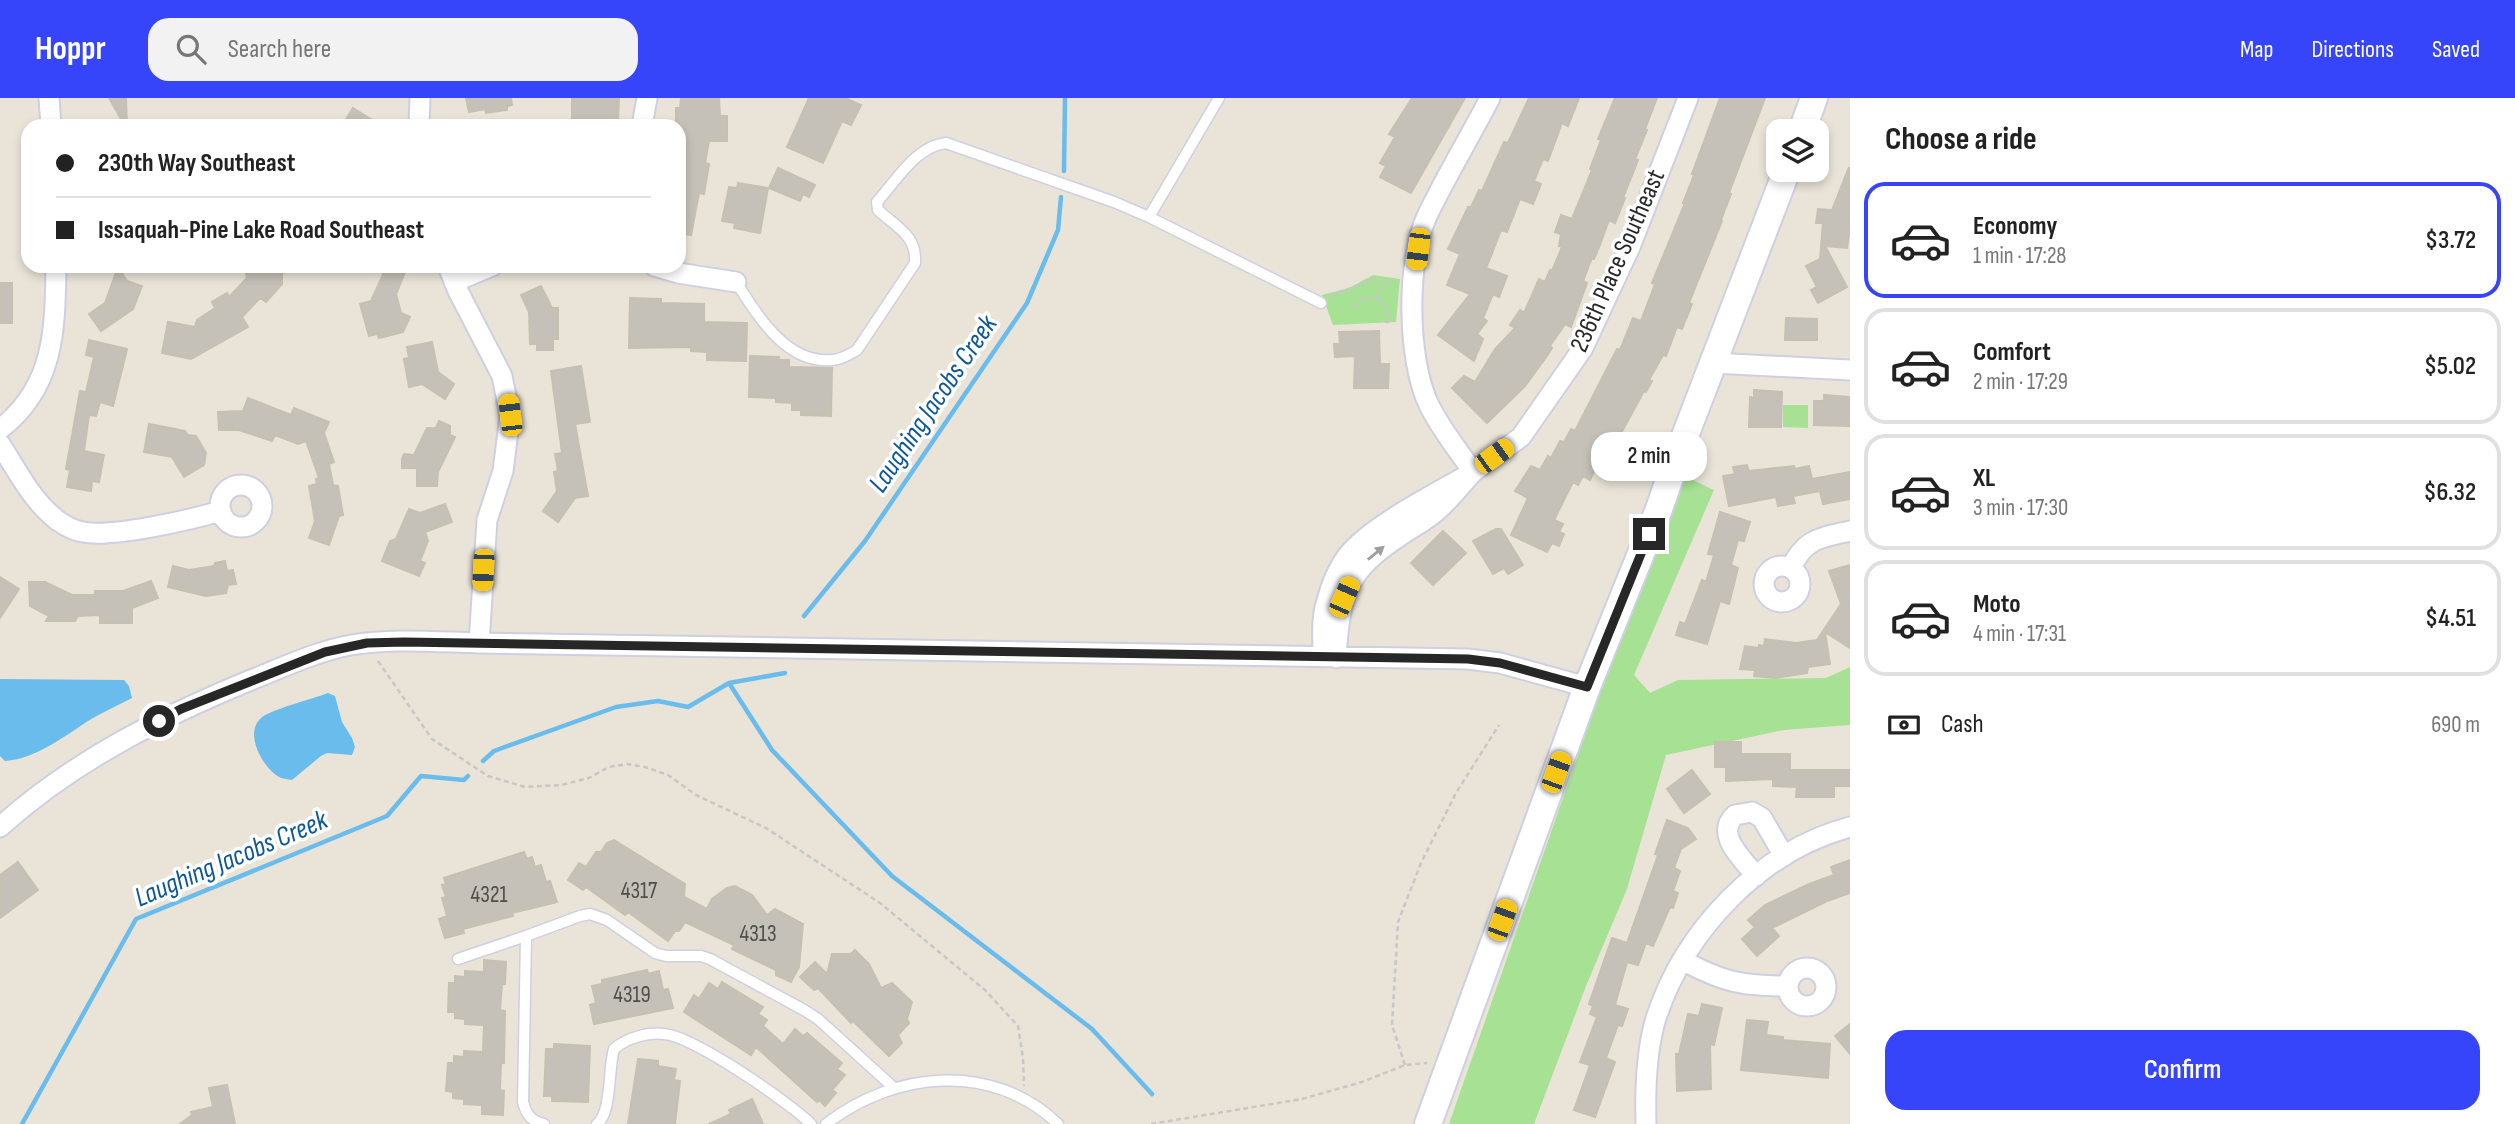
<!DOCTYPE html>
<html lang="en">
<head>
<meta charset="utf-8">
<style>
  :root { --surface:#fff; --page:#f2f2f2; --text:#222; --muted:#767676; --line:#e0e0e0; --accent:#3645f9 }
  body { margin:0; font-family:"Sofia Sans Condensed",sans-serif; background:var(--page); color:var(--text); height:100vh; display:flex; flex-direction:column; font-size:26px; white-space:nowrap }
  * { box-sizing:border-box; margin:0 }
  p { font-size:23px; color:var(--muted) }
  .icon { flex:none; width:38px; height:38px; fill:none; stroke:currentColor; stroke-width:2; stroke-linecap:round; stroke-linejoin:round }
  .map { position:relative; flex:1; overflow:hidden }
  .drawer { display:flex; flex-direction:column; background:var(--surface); width:665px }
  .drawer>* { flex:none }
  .banner { position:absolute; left:21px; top:21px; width:665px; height:154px; border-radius:21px; box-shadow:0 4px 10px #0003; display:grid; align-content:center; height:154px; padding:0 35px; background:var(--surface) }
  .buttons { position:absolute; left:1766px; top:21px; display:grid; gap:14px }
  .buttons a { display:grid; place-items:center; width:63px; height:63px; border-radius:14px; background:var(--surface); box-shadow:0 4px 10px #0003; font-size:35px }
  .end { position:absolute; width:32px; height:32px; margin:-16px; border:9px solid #272727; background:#fff; box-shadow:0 0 0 4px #fff }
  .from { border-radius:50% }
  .bubble { position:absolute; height:49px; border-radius:21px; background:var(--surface); box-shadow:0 4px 10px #0003; font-size:23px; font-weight:600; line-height:49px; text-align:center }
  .car { position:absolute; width:21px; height:42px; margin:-21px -10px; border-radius:9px; box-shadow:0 0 5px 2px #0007; background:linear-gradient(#f5c518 24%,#345 0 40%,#f5c518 0 76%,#345 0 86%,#f5c518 0) }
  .banner b { display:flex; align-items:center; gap:24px; height:66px; font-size:26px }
  .banner b+b { border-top:2px solid var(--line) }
  .banner i { width:18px; height:18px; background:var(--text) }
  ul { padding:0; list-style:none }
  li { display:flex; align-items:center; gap:21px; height:116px; margin:0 14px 10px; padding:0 21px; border:4px solid var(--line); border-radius:21px }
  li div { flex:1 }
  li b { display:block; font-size:26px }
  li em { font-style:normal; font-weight:600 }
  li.on { border-color:var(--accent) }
  li>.icon { width:63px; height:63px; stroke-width:1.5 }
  h2 { padding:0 35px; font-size:32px; line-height:84px }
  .pay { display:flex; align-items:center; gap:18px; height:77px; padding:0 35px; font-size:26px }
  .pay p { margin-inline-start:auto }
  .button { display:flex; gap:14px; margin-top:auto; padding:14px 35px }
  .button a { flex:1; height:80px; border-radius:21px; background:var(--accent); color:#fff; font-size:28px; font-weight:600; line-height:80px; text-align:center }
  header { display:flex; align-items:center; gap:42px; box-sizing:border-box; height:98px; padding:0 35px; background:var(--accent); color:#fff }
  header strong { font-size:33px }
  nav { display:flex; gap:38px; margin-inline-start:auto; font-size:24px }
  .search { width:490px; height:63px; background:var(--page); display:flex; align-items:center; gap:18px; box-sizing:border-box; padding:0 24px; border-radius:21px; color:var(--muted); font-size:26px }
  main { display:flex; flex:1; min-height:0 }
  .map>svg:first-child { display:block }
  .green { fill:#a6e194 }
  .water { fill:#6abced }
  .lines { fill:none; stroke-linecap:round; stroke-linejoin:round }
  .stream { stroke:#6abced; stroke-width:4.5 }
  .building { fill:#c5c1b8; stroke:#c5c0b2; stroke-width:2 }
  .lane-casing { stroke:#cecfe1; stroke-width:13 }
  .street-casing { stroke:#cecfe1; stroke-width:23 }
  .secondary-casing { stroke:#cecfe1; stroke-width:30 }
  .path { stroke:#c7c7c7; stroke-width:2.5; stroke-dasharray:5 3.5; stroke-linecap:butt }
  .lane { stroke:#fff; stroke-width:10 }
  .street { stroke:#fff; stroke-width:19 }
  .secondary { stroke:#fff; stroke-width:26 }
  .oneway { fill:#9e9e9e }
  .route { stroke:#272727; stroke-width:9 }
  .labels { text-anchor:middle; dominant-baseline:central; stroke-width:7; stroke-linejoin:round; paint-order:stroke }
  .number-label { font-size:23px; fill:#4e4e4b }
  .street-label { font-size:26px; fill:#272727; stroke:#fff }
  .water-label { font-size:28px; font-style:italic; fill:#0d5795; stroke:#fff }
</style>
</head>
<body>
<header>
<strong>Hoppr</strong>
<div class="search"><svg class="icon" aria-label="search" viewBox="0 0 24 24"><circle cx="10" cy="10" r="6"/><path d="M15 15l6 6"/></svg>Search here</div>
<nav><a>Map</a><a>Directions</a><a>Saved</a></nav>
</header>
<main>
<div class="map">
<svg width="1850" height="1026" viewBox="0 0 1850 1026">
  <rect width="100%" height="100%" fill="#eae4d8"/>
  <path class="green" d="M1373 177 1400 181 1396 224 1333 227 1322 197 1349 190Z
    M1783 307H1808V330L1783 329Z
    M1686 379 1714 392 1634 577 1650 595 1678 582 1826 580 1850 569V627L1784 632 1666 657 1627 791 1586 888 1534 1026H1449L1599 597Z"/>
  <path class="water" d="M0 581 124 582 129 588 132 600C119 607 105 613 93 620 67 636 37 661 5 663L0 658Z
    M328 595 335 598 342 624 352 640 355 649 352 657 327 655 321 658 292 682C288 681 284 681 281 680 264 672 243 636 261 620 269 612 315 600 328 595Z"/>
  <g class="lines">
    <path class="stream" d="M1064 73 1065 0
      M804 518 865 443 1027 205 1058 132 1061 99
      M729 585 772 652 892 778 1092 931 1152 996
      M483 663 494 653 616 609 658 603 688 609 729 585 785 575
      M22 1026 136 821 387 718 421 678 464 682 468 678"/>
  </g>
  <path class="building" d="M109 0H126L127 28H125Z
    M466 0H511L512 7 507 8V12L486 15 485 11 469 14Z
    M572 0H619L618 23 572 22Z
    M681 0H719L720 18H727V43H709L705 65 709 66 704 96 699 95 691 137 679 135V28H676V10H680Z
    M809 0H845L861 7 851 27 842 23 823 65 787 49Z
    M1412 0H1465L1411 95 1380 79 1386 68 1380 65 1395 39 1389 36Z
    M1529 0H1579L1568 28 1562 25 1548 63 1543 61 1534 83 1541 86 1533 106 1520 101 1507 134 1501 132 1491 158 1486 170 1507 178 1499 199 1493 196 1483 220 1487 223 1477 236 1483 241 1474 263 1438 237 1470 196 1447 187 1460 156 1448 151 1468 109H1471L1479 92 1482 93 1504 44 1508 45Z
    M1615 0H1657L1645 31 1647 32 1635 61 1638 62 1623 100H1625L1615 125 1609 122 1600 147 1594 161 1592 160 1583 183 1587 185 1571 229 1565 226 1550 248 1552 250 1547 258 1525 288 1487 325 1452 290 1464 278 1475 284 1495 251 1515 230 1510 227 1520 212 1524 215 1539 181 1545 184 1550 172 1552 173 1562 149 1559 148 1561 136 1555 134 1561 117 1572 121 1592 72 1590 71 1601 42 1598 41Z
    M1720 0H1765L1729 95 1731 96 1721 122 1722 123 1689 205 1692 206 1682 231 1677 229 1666 258 1663 257 1649 282 1652 283 1646 294 1644 293 1612 352 1606 349 1590 382 1583 378 1578 387 1573 384 1554 422 1563 426 1559 434 1564 436 1559 448 1552 445 1547 454 1511 437 1528 400 1515 393 1531 368 1540 372 1548 358 1551 360 1560 343 1564 344 1571 331 1575 333 1617 251 1620 252 1633 220 1641 223 1655 186 1652 185 1685 105H1683L1694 77 1692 76Z
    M353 10 382 28H342Z
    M1849 69 1850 131 1847 150 1825 148 1847 189 1818 205 1811 192 1817 189 1806 168 1820 161 1823 125H1816L1818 111 1832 112Z
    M778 70 815 87 809 99 803 96 800 103 769 90Z
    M738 85 768 90 760 135 734 130 735 125 722 123 729 89 737 90Z
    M253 168H277L282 173V186L266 204 260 200 242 219 248 229 191 261 162 255 168 224 195 229 197 222 215 210 212 204 227 195 229 199 247 180 246 175Z
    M387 168 405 174 396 196 401 215 410 219 403 234 379 240 377 236 369 238 360 206 371 203Z
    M118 169 127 183 142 188 133 211 101 233 89 216 105 205Z
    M0 185H12V225H0Z
    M541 188 552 210H558V241H553V252H537V246H530L529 214 521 197Z
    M630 200 661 201V205L704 206V224L747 225 746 263 707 262V254L691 253V249L629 250Z
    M1786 220 1817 221V242H1785Z
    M1379 233 1380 266H1389L1388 290H1354L1355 258 1335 259 1334 246H1340L1339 234Z
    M89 242 127 251 113 308 100 304 96 318 89 317 84 353 104 357 99 384 92 383 91 393 67 389 70 372 66 371 80 293 86 294 94 259 86 257Z
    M432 244 438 274 454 286 445 301 422 286 409 289 404 261 409 260 407 249Z
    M750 258 779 259V262H789V269L832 270 831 318 801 317V312H792V305L776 304V300L749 299Z
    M581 268 590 324 575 326 588 398 575 400 558 424 543 413 557 393 554 374 558 373 555 356 562 355 551 273Z
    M1754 292 1782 294 1781 329H1749L1750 299 1754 300Z
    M1824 297 1850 299V328L1814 327V303H1824Z
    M248 300 291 317 294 310 329 324 324 335 334 364 329 366 333 387 338 388 343 417 339 418 329 447 309 440 315 423 309 388 317 386 316 381 319 380 306 343 298 346 275 337 272 343 239 332H219L218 314 243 313Z
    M439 323 450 328V337L455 339 438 374 437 388H417V370H402V361L404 356 414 357 427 330H436Z
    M149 326 185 333 188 337 196 338 206 355 204 367 184 379 172 359 144 354Z
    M1747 367 1749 373 1794 368 1795 371 1809 368 1812 381 1850 374V401L1823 406 1820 393 1793 398 1795 405 1778 408 1776 399 1729 408 1723 378 1735 376 1733 369Z
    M445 406 452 424 425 434 428 443 420 463 425 465 419 478 382 463 390 443 396 441 409 411 420 415Z
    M1720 414 1750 424 1744 443 1738 442 1731 467 1738 470 1729 506 1720 503 1707 546 1676 537 1680 524 1685 526 1702 482 1706 484 1714 457 1708 456Z
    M1496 431H1501L1523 467 1508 476 1504 470 1493 476 1473 443Z
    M1443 433 1466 455 1433 487 1411 465Z
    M225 463 227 473 233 472 236 486 228 487 226 495 206 498 168 489 173 468 189 472 214 468 215 465Z
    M1850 467V550L1825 534 1830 566 1808 569 1807 575 1775 580 1754 578 1755 572 1740 571 1745 548 1759 550V547L1764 548 1765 541 1796 545 1817 542 1841 506 1829 473Z
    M0 479 19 491 0 520Z
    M151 483 158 500 132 510V525H100V517L78 518 75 523H46L49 518 30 508 29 484H45L72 497H95V493H123Z
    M1715 644H1741V656H1790V672H1850V688H1834V699H1796L1797 689 1773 688V681L1726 683V669H1715Z
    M1692 672 1710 696 1684 715 1667 691Z
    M1667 722 1688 730 1696 741 1681 751 1674 770 1680 773 1673 793 1678 795 1673 810 1670 809 1653 848 1646 845 1638 867 1627 864 1615 907 1628 911 1622 928 1618 927 1606 960 1615 964 1595 1019 1574 1012 1590 967 1580 964 1597 919 1590 916 1593 908 1589 906 1612 840 1627 845 1658 757 1655 756Z
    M614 742 685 786 684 799 707 811 712 801 727 790 735 788 752 797 767 817 775 811 803 826 799 869 791 884 776 877V872L732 851 734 847 685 824 679 833H675L668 843 628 814 625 817 586 789 583 792 568 782 579 765 586 769 596 754H601L607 745Z
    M524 754 527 761 532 759 535 769 541 767 546 784 550 783 557 804 512 815 513 818 463 831 464 835 445 840 439 821 447 818 442 800 446 799 442 787 446 786 444 780Z
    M1850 762V795L1827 803 1772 830 1779 838 1757 858 1742 841 1755 829 1748 822 1765 807 1809 786 1834 777 1831 769Z
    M18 764 38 792 0 820V777Z
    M855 852 869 866 881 890 892 885 912 904 907 921 909 925 898 937 902 945 889 958 853 923 851 925 818 890 814 892 800 879 815 864 827 876 832 856H851Z
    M484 862 506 864 505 886H502L500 912 505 913 504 965H501L500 992 504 993 503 1017 482 1016V1007L464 1006V1001L453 1000V994L446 993 448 965H454V958L464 959V953L483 954 484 927 465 926V921L455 920V914H448L449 885H455V878L465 879V873L484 874Z
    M647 872 648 876 659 873 663 892 668 891 673 910 594 926 590 907 596 905 592 888 602 886V882Z
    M722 884 763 909 758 916 767 922 763 928 783 946 795 931 803 938 807 935 842 965 837 971 845 977 832 992 836 995 825 1008 819 1002 817 1004 756 949 751 957 684 914 694 897 699 901 709 885 718 891Z
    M1702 906 1722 910 1714 947 1710 946 1711 991 1677 993 1676 956H1679L1688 916 1699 918Z
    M1747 922 1768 924 1766 937 1783 939V942L1830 946 1828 980 1741 972Z
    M1850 926V956L1835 938Z
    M554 946 590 948 588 1004 552 1003V998H544L546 951H554Z
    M638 961 658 963V968L676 971 674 982 680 983 675 1026H628Z
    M227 987 235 1026H180L192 1017 191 1014 213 1009 209 990Z
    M752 1001 763 1026H709L731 1016 729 1012Z"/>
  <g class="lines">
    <defs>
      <path id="lane" d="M1149 119 1321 205
        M736 184C758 218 786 266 832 262 841 262 850 256 857 252L915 165C917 137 896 129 878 112L877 104C896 83 916 48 946 45L1114 104 1149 119 1219 0
        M458 861 526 838
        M544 1026C531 1023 526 1016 523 1004L526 838 580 818 590 816 607 822 655 855 666 858H701L710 861 804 912 818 921 893 989
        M597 1026C612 1015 608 970 614 951 626 940 648 934 664 936 693 938 789 1004 811 1026
        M826 1026C895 973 992 963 1058 1026"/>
      <path id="street" d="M49 0 51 28
        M1490 0C1470 39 1446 78 1427 118 1406 163 1407 262 1429 307 1440 330 1458 352 1473 374L1521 339 1583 250 1630 149 1688 0
        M419 28 420 0
        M642 28 647 0
        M448 168 458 193 502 278 510 318 503 373 487 422 479 545
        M654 168 678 175 736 184
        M454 184 492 168
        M1713 265 1850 272
        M0 331C55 289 55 231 56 168
        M0 346C15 369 29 397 50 416 58 424 71 432 83 434 112 440 189 422 221 413
        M220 408a21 21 0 1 1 42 0a21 21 0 1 1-42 0Z
        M1764 486a18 18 0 1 1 36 0a18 18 0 1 1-36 0Z
        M1791 470C1805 440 1820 440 1850 433
        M1323 559C1323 541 1321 523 1326 506 1330 490 1338 470 1348 457 1374 426 1437 395 1473 374 1462 386 1452 399 1440 410 1429 421 1413 429 1400 438 1346 473 1340 497 1336 560
        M0 729C73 663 161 619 251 582 284 569 317 553 351 547 393 540 437 544 479 545L1468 561 1500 565 1587 589
        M1756 778C1743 761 1714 737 1735 717L1752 714 1762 720 1784 758
        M1682 862C1723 884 1741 888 1787 888
        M1788 889a19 19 0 1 1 38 0a19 19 0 1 1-38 0Z
        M1646 1026C1645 992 1646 953 1656 920 1685 832 1760 753 1850 729"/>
      <path id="secondary" d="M1802 33 1814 0
        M1428 1026 1587 589 1659 411 1677 359 1787 72"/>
    </defs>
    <use href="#lane" class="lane-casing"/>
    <use href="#street" class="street-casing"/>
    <use href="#secondary" class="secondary-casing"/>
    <path class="path" d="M1330 198 1375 181 1382 186 1394 183
      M1378 200 1387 210 1388 224H1382
      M1354 209 1364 200H1378L1382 186
      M378 563 432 641 488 678 525 689 561 687 589 680 609 669 627 666 645 669 668 677 696 697 766 730 880 805 985 892 1018 928 1023 960 1024 988
      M1405 967 1392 927 1398 824 1421 765 1456 695 1499 627
      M1151 1026 1302 1001 1362 984 1405 967 1427 965"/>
    <use href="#lane" class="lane"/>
    <use href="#street" class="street"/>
    <use href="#secondary" class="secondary"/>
  </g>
  <defs><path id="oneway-solid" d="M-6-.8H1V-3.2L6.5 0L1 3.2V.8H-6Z" transform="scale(1.75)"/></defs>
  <use class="oneway" href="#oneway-solid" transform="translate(1376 455) rotate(-39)"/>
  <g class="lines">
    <path class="route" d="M159 623 181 611 325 554 367 545 404 544 1468 561 1500 565 1587 589 1649 436"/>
  </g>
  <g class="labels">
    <g class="number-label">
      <text x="639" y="793">4317</text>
      <text x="489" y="797">4321</text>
      <text x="758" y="836">4313</text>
      <text x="632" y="897">4319</text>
    </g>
    <g class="street-label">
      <text transform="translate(1618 163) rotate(-66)">236th Place Southeast</text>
    </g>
    <g class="water-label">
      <text transform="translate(933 306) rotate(-56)">Laughing Jacobs Creek</text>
      <text transform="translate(231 761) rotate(-23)">Laughing Jacobs Creek</text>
    </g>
  </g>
</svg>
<div class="buttons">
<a><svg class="icon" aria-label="layers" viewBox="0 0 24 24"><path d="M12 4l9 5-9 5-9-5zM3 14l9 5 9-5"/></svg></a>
</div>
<i class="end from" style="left:159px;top:623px"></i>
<i class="end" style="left:1649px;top:436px"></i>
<div class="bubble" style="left:1591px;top:334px;width:116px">2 min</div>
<i class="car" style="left:1418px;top:151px;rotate:187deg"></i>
<i class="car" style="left:510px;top:317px;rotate:353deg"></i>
<i class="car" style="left:1494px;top:358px;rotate:54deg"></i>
<i class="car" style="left:483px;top:472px;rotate:183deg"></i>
<i class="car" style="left:1344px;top:499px;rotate:24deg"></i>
<i class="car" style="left:1556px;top:674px;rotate:20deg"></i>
<i class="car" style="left:1502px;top:822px;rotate:20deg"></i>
<div class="banner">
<b><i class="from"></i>230th Way Southeast</b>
<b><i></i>Issaquah-Pine Lake Road Southeast</b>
</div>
</div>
<section class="drawer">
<h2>Choose a ride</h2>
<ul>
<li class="on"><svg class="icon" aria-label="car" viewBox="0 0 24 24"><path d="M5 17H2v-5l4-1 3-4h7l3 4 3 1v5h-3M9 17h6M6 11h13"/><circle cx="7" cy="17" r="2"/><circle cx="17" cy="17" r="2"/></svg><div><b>Economy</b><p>1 min · 17:28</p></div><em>$3.72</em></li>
<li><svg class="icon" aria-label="car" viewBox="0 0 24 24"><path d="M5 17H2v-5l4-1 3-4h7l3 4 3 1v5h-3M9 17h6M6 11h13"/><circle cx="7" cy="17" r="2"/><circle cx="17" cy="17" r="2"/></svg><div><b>Comfort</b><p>2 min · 17:29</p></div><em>$5.02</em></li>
<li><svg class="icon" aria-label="car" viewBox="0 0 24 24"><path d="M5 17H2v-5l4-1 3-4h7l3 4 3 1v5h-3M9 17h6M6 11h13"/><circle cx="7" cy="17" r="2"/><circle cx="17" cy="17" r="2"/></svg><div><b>XL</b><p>3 min · 17:30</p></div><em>$6.32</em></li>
<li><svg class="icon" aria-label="car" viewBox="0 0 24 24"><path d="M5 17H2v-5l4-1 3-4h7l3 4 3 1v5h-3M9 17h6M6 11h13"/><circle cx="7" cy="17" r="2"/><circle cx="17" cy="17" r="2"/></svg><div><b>Moto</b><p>4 min · 17:31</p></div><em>$4.51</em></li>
</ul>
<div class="pay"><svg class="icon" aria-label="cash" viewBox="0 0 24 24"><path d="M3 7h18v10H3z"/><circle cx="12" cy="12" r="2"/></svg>Cash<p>690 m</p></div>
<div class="button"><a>Confirm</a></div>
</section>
</main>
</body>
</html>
